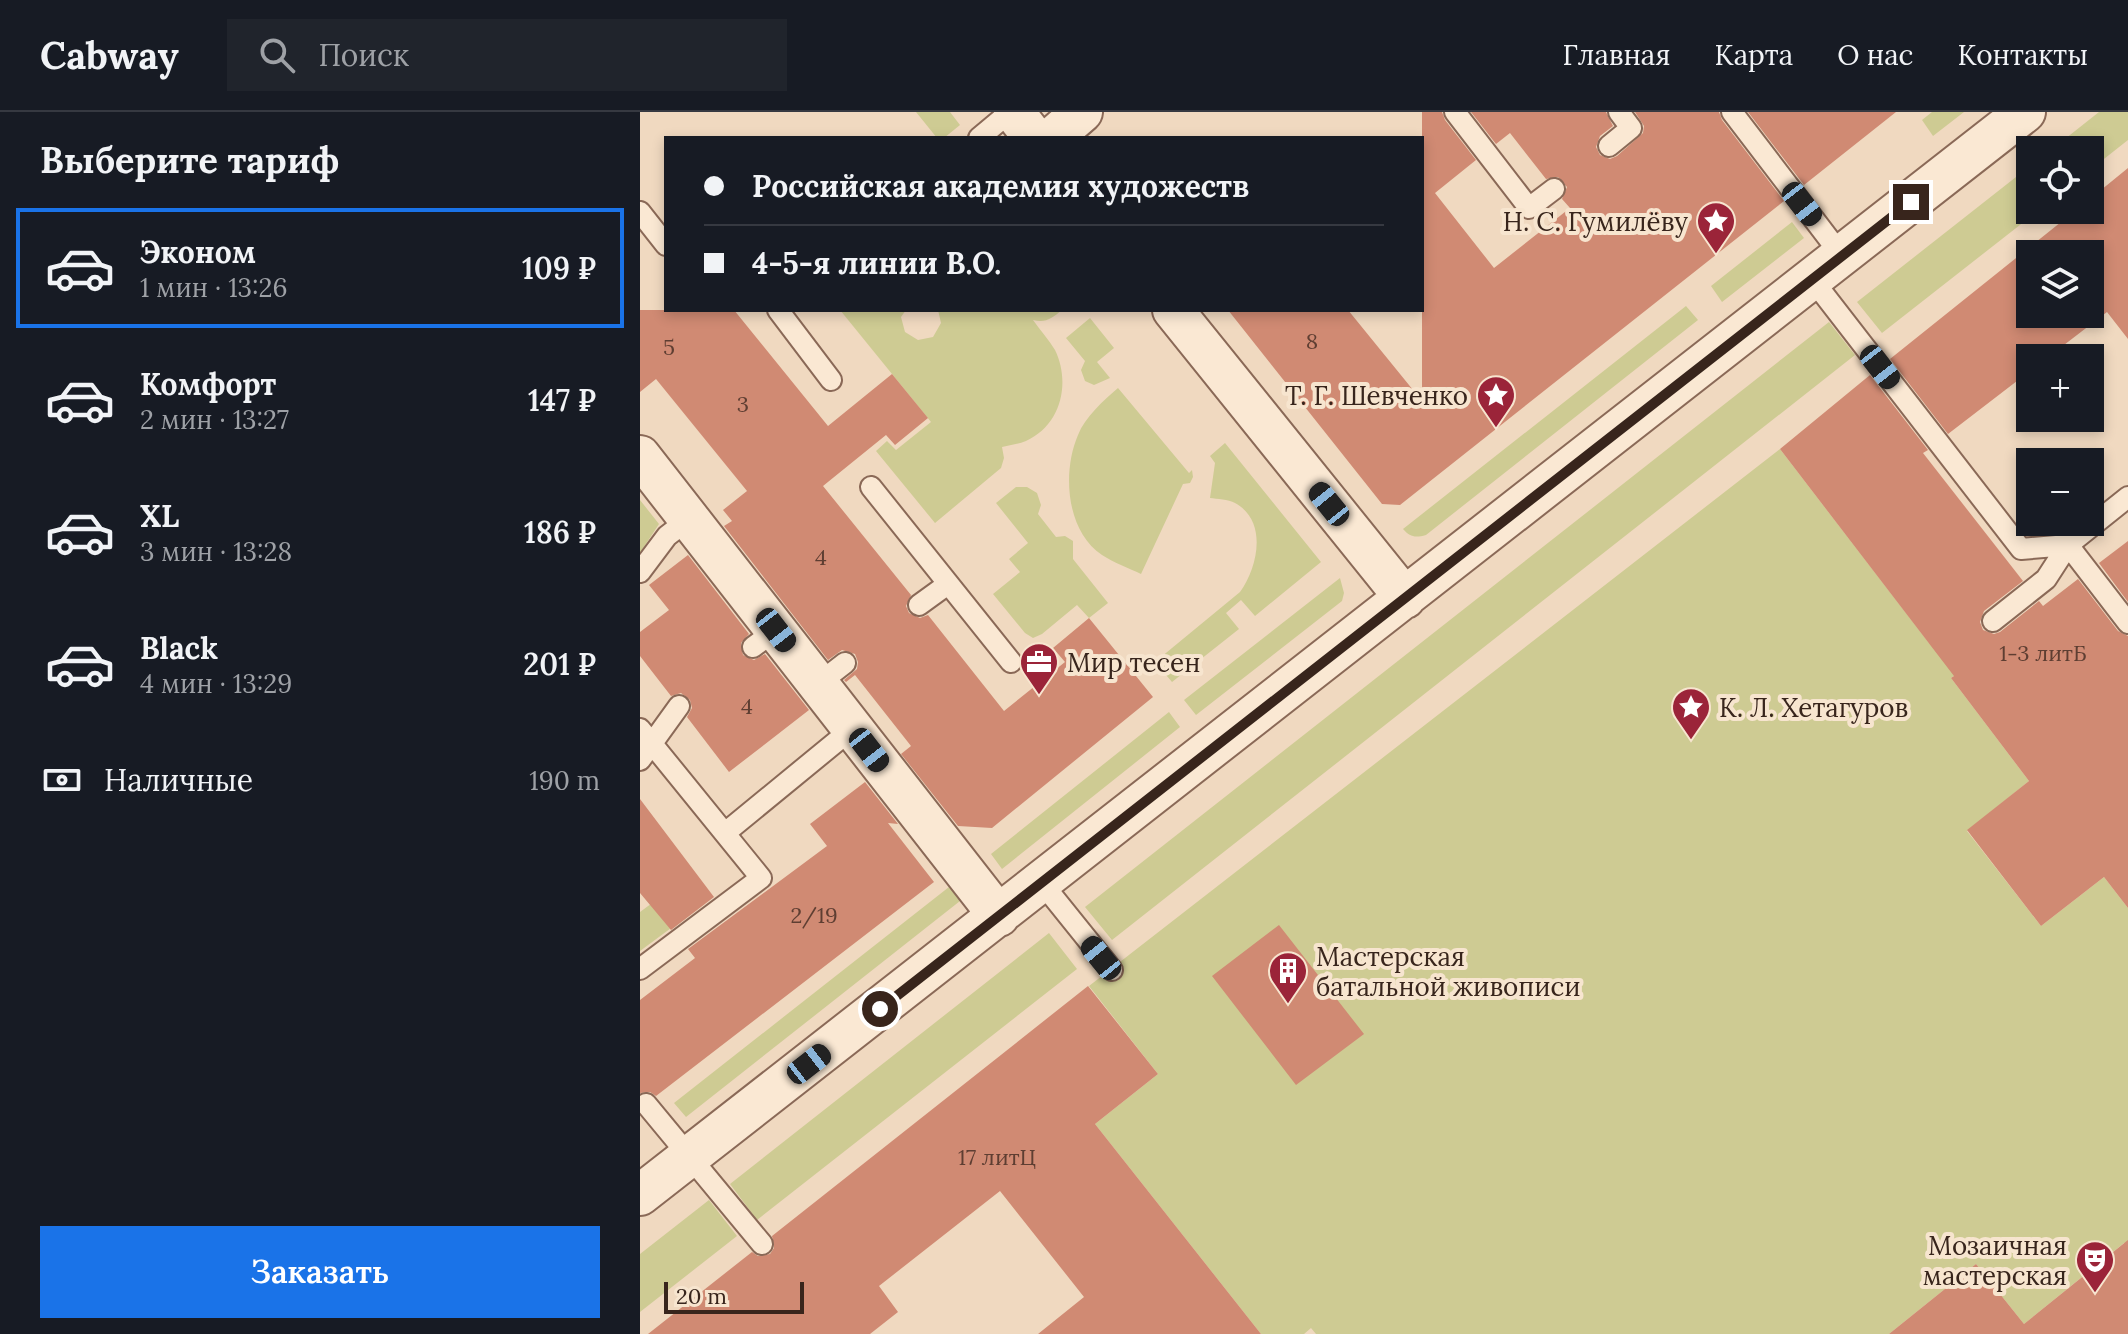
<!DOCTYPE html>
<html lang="ru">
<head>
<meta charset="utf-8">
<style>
  :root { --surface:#171b24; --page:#20242c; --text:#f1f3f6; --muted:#9ea1a6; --line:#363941; --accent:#1a73e8 }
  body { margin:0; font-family:Lora,serif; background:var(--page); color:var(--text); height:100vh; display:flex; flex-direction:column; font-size:30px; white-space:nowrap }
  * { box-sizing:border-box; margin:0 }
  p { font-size:26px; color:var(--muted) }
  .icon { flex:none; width:44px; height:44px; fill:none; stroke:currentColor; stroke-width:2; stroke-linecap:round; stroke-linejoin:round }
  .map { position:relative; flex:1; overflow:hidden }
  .details { display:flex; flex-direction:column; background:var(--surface); width:640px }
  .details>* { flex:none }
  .banner { position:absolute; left:24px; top:24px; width:760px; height:176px; border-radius:0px; box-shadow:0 4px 12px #0003; display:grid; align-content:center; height:176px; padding:0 40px; background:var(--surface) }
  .buttons { position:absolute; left:1376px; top:24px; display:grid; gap:16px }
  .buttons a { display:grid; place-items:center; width:88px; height:88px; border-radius:0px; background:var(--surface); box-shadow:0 4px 12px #0003; font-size:40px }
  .scale { position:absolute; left:24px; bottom:20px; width:140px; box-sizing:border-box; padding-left:8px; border:4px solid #38251c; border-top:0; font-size:22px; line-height:28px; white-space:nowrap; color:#38251c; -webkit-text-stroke:6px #f7e5cf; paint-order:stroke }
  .end { position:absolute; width:36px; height:36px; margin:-18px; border:10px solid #38251c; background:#fff; box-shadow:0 0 0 4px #fff }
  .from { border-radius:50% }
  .car { position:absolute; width:24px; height:48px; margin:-24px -12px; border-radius:10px; box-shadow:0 0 6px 2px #0007; background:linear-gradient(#222 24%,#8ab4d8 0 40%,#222 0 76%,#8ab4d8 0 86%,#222 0) }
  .banner b { display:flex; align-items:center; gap:28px; height:76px; font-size:30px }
  .banner b+b { border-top:2px solid var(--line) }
  .banner i { width:20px; height:20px; background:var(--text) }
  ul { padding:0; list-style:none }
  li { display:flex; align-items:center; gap:24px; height:120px; margin:0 16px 12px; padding:0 24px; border:4px solid transparent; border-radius:0px }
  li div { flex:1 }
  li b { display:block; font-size:30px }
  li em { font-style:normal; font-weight:600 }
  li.on { border-color:var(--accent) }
  li>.icon { width:72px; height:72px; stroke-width:1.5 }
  h2 { padding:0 40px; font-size:36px; line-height:96px }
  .pay { display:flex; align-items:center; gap:20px; height:88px; padding:0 40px; font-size:30px }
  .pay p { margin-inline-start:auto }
  .cta { display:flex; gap:16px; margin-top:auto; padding:16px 40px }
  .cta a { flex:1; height:92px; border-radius:0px; background:var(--accent); color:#fff; font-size:32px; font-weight:600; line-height:92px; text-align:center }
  header { display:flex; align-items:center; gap:48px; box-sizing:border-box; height:112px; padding:0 40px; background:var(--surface); border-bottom:2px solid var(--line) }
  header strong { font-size:38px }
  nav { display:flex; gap:44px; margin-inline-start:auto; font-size:28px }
  .search { width:560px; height:72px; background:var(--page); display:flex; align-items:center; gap:20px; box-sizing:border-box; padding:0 28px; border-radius:0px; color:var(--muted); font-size:30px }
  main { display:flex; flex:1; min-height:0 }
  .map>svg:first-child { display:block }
  .green { fill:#cecb93 }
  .building { fill:#d08a73; fill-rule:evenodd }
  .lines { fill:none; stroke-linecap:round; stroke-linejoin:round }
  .service-casing { stroke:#8a6957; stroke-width:24 }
  .minor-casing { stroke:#8a6957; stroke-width:44 }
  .service { stroke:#fae8d3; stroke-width:20 }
  .minor { stroke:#fae8d3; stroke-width:40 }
  .route { stroke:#38251c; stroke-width:10 }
  .labels { text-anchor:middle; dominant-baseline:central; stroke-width:8; stroke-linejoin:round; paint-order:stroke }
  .number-label { font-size:22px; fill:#5e3e32 }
  .poi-label { font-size:26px; fill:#38251c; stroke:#f7e5cf; text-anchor:end }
</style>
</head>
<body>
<header>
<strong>Cabway</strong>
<div class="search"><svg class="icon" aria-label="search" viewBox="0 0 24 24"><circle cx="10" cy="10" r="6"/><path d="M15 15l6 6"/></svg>Поиск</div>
<nav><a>Главная</a><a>Карта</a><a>О нас</a><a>Контакты</a></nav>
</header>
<main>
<section class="details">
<h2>Выберите тариф</h2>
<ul>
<li class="on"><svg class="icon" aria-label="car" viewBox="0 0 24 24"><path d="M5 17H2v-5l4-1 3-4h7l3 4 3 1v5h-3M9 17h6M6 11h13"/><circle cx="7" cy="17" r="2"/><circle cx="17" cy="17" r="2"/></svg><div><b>Эконом</b><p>1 мин · 13:26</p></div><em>109 ₽</em></li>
<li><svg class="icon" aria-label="car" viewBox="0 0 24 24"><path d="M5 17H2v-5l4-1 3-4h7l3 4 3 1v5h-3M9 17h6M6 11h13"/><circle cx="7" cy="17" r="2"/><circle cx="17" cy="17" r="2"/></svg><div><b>Комфорт</b><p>2 мин · 13:27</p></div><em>147 ₽</em></li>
<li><svg class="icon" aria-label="car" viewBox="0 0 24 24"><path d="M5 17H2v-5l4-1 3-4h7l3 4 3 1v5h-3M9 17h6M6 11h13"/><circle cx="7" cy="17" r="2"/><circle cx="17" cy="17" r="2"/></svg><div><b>XL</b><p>3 мин · 13:28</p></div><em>186 ₽</em></li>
<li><svg class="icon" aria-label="car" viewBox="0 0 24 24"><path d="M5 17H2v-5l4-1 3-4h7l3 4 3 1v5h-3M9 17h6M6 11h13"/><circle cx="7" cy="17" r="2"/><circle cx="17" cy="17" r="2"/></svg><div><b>Black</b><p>4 мин · 13:29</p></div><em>201 ₽</em></li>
</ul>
<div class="pay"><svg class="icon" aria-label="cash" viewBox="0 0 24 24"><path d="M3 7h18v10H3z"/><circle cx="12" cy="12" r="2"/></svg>Наличные<p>190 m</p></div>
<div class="cta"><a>Заказать</a></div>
</section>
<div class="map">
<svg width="1488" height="1222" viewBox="0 0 1488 1222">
  <rect width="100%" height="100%" fill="#f0d9c0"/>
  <path class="green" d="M276 0H310L320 13 304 26H297Z
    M1292 0H1324L1293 24 1282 8Z
    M1459 0H1488V28L1450 58V38H1411Z
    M1390 54V98H1399L1242 221 1217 190Z
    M1152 110 1164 126 1082 190 1071 174Z
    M1046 194 1058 208 786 423C775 426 770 425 763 417Z
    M200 198H266L261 205 265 220 278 228 293 225 301 211 298 198H422C411 207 406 211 393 208 400 218 409 228 415 238 431 271 421 313 386 329 379 332 370 333 362 335L364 346 361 356 295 411 236 339 247 329 256 338 291 310Z
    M450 206 474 236 457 250 470 266 454 273 445 269 441 258 445 249 426 226Z
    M1189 210 1215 243 472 828 445 795Z
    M478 276 549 361 552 358 553 365 550 371 543 372 501 462C489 456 474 451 462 443 426 419 422 360 438 323 445 305 463 289 478 276Z
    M585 331 681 450 615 504 601 488 586 501 599 517 532 570 515 550 600 480C618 455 628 409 595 391 588 387 577 387 570 386L575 351 570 344Z
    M1140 337 1289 531 1329 552 1311 566 1389 669 1327 719 1401 814 1464 765 1488 796V1135L1484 1131 1384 1212 1336 1152 1249 1222H676L671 1216 664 1222H621L455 1012 518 962 449 874Z
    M376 375H387L397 381 401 393 398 402 416 425 425 424 433 429V447L468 491 449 506 437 493 402 522 393 526 385 521 353 482 380 460 369 447 388 431 356 391Z
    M0 388 19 412 0 441Z
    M700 466 704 481 702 489 556 603 544 588Z
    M529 600 540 615 362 757 351 742Z
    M54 760 73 785 0 839V800Z
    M309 775 320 789 46 1005 34 991Z
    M409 821 437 857 117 1108 90 1072Z
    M69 1088 97 1124 0 1200V1142Z"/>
  <path class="building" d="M782 0H802L805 8 836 48 795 81 854 156 930 96 922 87 927 75 918 65 906 67 870 21 856 32 831 0H966L973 14 960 24 956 35 960 43 970 47 977 44 1003 21 1004 14 995 0H1079L1082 8 1144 89 760 393 742 392 588 198H708L782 289Z
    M1108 0H1256L1164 73Z
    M1488 56V227L1467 200 1407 246H1390V259L1308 322 1250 247 1436 98H1450V87ZM1390 142H1450V202H1390Z
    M0 198H94L188 314 252 262 288 306 255 333 246 323 183 374 271 483 266 494 269 501 280 506 288 503 364 599 425 550 413 536 449 506 513 585 352 716 318 714 261 642 271 634 215 563 206 570 204 568 217 557 218 550 215 542 202 538 188 548 84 414 92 409 83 398 107 379 16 267 0 280Z
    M1230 263 1288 338 1283 341 1383 469 1344 499 1340 510 1343 518 1354 522 1360 520 1399 489 1403 494 1438 467 1478 519 1488 524V796L1464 765 1401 814 1327 718 1389 669 1311 566 1314 564 1140 337Z
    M1488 429V490L1459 451Z
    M48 443 109 522 101 531 103 543 114 548 125 542 169 598 89 660 47 605 52 596 50 588 41 581 31 584 0 544V520L29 498 9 473Z
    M225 670 258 712 248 711 294 770 16 984 10 980 0 981V888L55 846 48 837 187 734 170 712Z
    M0 687 74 785 31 818 0 781Z
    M639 813 724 922 656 973 572 864Z
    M448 874 518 962 455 1012 621 1222H398L444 1185 360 1079 239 1174 258 1200 230 1222H8L112 1140 118 1144 130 1142 134 1136 132 1124Z
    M1488 1128V1222H1249L1336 1152 1384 1212Z"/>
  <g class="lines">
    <defs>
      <path id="service" d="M815 0 889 96 914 77
        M1092 0 1202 144
        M339 26 370 0
        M969 34 991 16 979 0
        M0 100 26 133
        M1172 167 1381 437 1428 433 1488 511
        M138 198 191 268
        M231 375 371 550
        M0 460 27 424 49 407
        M279 493 308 472
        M1353 509 1406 467 1428 433 1488 385
        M113 535 136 518
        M178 572 205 551
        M0 617 121 766 0 857
        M0 648 39 594
        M85 721 213 616
        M402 771 472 858
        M6 992 122 1132"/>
      <path id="minor" d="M374 0 394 26
        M412 26 442 0
        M533 198 765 486
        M0 344 359 804
        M0 1083 1385 0"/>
    </defs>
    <use href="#service" class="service-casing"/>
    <use href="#minor" class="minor-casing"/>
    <use href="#service" class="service"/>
    <use href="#minor" class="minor"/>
  </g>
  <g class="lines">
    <path class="route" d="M240 897 1271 90"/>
  </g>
  <defs>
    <symbol id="sight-pin" viewBox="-11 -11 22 30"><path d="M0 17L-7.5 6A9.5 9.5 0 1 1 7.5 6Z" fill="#9b2439" stroke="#f7e5cf"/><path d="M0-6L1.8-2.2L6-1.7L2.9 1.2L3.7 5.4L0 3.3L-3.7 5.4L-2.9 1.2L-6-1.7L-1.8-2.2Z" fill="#fff"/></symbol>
    <symbol id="office-pin" viewBox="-11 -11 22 30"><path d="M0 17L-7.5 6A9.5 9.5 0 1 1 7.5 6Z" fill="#9b2439" stroke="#f7e5cf"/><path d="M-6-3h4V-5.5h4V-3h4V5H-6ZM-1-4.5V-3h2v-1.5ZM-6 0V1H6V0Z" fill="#fff"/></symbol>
    <symbol id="building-pin" viewBox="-11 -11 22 30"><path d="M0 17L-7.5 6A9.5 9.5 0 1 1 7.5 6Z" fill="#9b2439" stroke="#f7e5cf"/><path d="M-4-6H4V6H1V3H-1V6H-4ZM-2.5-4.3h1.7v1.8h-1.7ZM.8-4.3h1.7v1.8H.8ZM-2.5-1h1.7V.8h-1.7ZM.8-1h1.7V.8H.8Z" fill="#fff"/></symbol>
    <symbol id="theatre-pin" viewBox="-11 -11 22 30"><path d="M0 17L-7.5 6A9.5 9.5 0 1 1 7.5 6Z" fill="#9b2439" stroke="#f7e5cf"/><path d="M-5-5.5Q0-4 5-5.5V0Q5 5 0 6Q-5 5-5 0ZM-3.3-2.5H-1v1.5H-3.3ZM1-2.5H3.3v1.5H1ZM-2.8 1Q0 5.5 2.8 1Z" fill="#fff"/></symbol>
  </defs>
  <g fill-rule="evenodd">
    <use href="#sight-pin" x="1054" y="87" width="44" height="60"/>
    <use href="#sight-pin" x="834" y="261" width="44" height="60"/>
    <use href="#office-pin" x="377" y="528" width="44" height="60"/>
    <use href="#sight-pin" x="1029" y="573" width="44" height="60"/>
    <use href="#building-pin" x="626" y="837" width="44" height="60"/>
    <use href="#theatre-pin" x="1433" y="1126" width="44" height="60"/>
  </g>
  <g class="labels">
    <g class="number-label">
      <text x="672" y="229">8</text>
      <text x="29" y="235">5</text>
      <text x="103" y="292">3</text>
      <text x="181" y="445">4</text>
      <text x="1403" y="541">1-3 литБ</text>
      <text x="107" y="594">4</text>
      <text x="174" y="803">2/19</text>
      <text x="357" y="1045">17 литЦ</text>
    </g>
    <g class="poi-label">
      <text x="1048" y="109">Н. С. Гумилёву</text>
      <text x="828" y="283">Т. Г. Шевченко</text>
      <text x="427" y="550" text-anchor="start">Мир тесен</text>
      <text x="1079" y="595" text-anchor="start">К. Л. Хетагуров</text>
      <text x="676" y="844" text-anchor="start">Мастерская<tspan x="676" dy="30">батальной живописи</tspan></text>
      <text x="1427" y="1133">Мозаичная<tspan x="1427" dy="30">мастерская</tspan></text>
    </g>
  </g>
</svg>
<div class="buttons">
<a><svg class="icon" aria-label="locate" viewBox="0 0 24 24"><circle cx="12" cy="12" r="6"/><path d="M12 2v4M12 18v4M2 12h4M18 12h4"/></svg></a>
<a><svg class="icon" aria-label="layers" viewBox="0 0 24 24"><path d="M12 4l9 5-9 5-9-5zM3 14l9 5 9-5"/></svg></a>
<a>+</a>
<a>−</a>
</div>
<div class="scale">20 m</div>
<i class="end from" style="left:240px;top:897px"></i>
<i class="end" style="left:1271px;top:90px"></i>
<i class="car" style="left:1162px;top:92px;rotate:142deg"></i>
<i class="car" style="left:1240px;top:255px;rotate:142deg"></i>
<i class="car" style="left:689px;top:392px;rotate:321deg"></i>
<i class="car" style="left:136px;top:518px;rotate:142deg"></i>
<i class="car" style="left:229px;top:638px;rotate:142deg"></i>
<i class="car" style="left:461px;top:846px;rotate:321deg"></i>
<i class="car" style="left:169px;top:952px;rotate:52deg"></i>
<div class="banner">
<b><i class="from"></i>Российская академия художеств</b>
<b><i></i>4-5-я линии В.О.</b>
</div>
</div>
</main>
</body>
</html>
